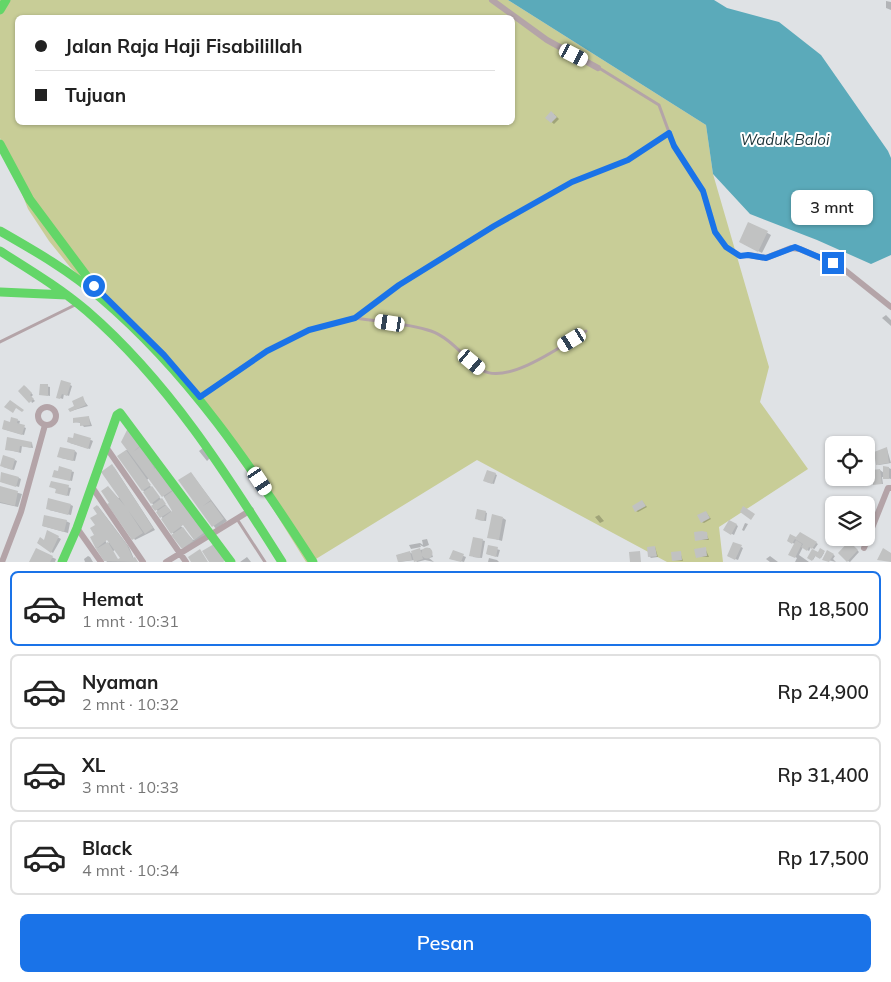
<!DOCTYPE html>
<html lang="id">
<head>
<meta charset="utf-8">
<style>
  :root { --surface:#fff; --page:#f2f2f2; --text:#222; --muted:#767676; --line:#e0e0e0; --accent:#1a73e8 }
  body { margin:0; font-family:Mulish,sans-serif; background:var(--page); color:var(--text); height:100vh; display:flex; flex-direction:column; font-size:19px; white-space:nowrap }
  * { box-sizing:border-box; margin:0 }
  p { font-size:16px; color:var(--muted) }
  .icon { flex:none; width:28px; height:28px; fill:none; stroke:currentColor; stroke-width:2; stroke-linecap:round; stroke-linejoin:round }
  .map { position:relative; height:562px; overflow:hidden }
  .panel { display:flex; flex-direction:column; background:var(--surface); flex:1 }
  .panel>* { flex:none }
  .hud { position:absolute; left:15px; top:15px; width:500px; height:110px; border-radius:8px; box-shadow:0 1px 4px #0004; display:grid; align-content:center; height:110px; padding:0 20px; background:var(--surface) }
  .tools { position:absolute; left:825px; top:436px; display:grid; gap:10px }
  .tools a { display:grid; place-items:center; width:50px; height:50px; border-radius:8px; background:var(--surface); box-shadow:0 1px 4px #0004; font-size:25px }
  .end { position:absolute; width:22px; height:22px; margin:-11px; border:6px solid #1a73e8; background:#fff; box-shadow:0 0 0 2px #fff }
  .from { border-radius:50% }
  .bubble { position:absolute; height:35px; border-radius:8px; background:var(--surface); box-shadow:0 1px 4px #0004; font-size:16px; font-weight:600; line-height:35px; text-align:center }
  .car { position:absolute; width:15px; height:30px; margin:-15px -8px; border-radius:6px; box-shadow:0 0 4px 1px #0007; background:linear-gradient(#fff 24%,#345 0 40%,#fff 0 76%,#345 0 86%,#fff 0) }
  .hud b { display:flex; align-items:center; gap:18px; height:48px; font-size:19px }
  .hud b+b { border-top:1px solid var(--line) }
  .hud i { width:12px; height:12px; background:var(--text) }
  ul { padding:9px 0 0; list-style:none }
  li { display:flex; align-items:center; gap:15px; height:75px; margin:0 10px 8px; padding:0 10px; border:2px solid var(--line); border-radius:8px }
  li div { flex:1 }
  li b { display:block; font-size:19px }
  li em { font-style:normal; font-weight:600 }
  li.selected { border-color:var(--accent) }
  li>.icon { width:45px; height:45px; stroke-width:1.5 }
  .primary-button { display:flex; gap:10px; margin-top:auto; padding:10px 20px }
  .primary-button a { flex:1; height:58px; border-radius:8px; background:var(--accent); color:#fff; font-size:20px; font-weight:600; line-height:58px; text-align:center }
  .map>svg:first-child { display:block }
  .forest { fill:#c8cd97; fill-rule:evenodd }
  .water { fill:#5baaba }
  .shadow { fill:#0003; fill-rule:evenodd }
  .building { fill:#c1c2c2 }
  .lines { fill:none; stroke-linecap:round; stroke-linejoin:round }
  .lane { stroke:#b4a4a8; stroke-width:3 }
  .street { stroke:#b4a4a8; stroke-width:6 }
  .fast { stroke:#63d668; stroke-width:9 }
  .route { stroke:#1a73e8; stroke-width:6 }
  .labels { text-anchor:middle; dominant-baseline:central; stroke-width:4; stroke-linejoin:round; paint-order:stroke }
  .water-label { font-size:15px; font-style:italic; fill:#1c3439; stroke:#fff }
</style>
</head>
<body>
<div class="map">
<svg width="891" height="562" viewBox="0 0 891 562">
  <rect width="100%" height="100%" fill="#dfe2e5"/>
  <path class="forest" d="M0 0H508L706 125 713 174 769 367 760 402 808 469 719 527 723 562H667L477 460 311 562H306L270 504 215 426 148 344 70 267 49 241 28 209 0 138ZM18 18H512V122H18Z"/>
  <path class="water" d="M508 0H714L727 8 779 22 821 55 888 151 891 158V255L871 264 817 240 750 214 713 174 706 125Z"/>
  <path class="shadow" d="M886 1 891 2V10L886 8Z
    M554 114 559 119 554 124 547 118Z
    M749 223 771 235 762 253 744 244Z
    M886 315 891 320V326L882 318Z
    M41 385 50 387V396L41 394Z
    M70 385 72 386 69 396 64 394 63 399 57 397Z
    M25 386 33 395 31 397 35 401 32 403Z
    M82 398 88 406 71 411Z
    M89 418 92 426 84 427 81 423 75 422Z
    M12 419 20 421 19 425 26 428 24 435 3 429 11 423Z
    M130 430 156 469 176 493 206 534 185 550 119 456 128 449ZM149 478 165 498 176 514 174 515 151 487 147 480ZM183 523 195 539 193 540 180 525Z
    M91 440 93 441 90 449 70 443Z
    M32 443 33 448 22 446 21 453 6 449Z
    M203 448 210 458 207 461 199 451Z
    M887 449 891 463 879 465 877 464Z
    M75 451 77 453 75 461 61 458Z
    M15 460 17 461 14 470 3 467Z
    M114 467 155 530 135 540 108 487 118 498 120 497Z
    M60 468 74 472 72 481 56 477Z
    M889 468 891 469V479L882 477 883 484H874L880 470 884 473Z
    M191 473 227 521 216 529 201 509Z
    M495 474 497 475 494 484 487 482Z
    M19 478 21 479 19 487 2 482Z
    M52 483 71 488 69 496 58 493Z
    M0 488 22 494 18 507 0 503Z
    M642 501 647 507 638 512 636 511Z
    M71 505 73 506 71 515 49 510Z
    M98 506 129 547 134 559 138 562H107L97 548ZM101 532 110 542 107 544ZM116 549 122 558 118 561 112 552Z
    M485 512 487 513 486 521 478 520Z
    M706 512 711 519 704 523 702 522Z
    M599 515 604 521 600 523 595 517Z
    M503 518 506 520 502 541 489 537Z
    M66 521 70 523 68 533 43 526Z
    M730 521 738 526 734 535 725 530Z
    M745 523 748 524 744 531 742 530Z
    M48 532 61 539 53 553 38 543 45 541Z
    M706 533 709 540H697Z
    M800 533 818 544 813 551 818 554 820 550 824 553 821 558 816 555 813 560 809 557 814 549 811 547 809 551 803 547 799 555 809 562H795L797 558 790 554 795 544 788 541 791 536 798 540Z
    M474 538 485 541 482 558 473 557Z
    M427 539 429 545 424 547 420 545 421 547 411 549 409 545 420 543 423 545 422 540Z
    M734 543 743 548 738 560 728 556Z
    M851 544 859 552 850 562 848 561Z
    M489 547 500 550 498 557 487 554Z
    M655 547 658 557 651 558 649 556Z
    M430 548 433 557 429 558 434 562 425 560 417 562 415 560 399 562 398 555 409 552 413 554 420 550Z
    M705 548 709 557H697Z
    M36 550 56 559 55 562H31Z
    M453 552 466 557 464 562 451 559Z
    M680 552 683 561 673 560Z
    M828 552 835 556 833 559 836 562 824 559Z
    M88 556 90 557 93 562H85L84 559Z
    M770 556 778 562H770L766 559Z
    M247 557 251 562H240Z
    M489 558 497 560 499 562H488Z"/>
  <path class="building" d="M551 111 557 117 551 123 545 118Z
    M748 222 768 231 758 252 739 242Z
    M61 380 71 383 67 396 62 394 60 399 56 398Z
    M40 384H48V396L39 395Z
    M24 385 32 393 30 395 34 399 29 403 18 391Z
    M83 396 86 405 70 412 68 409 74 406 72 401Z
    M10 400 24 410 22 412 16 408 13 413 4 407Z
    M89 416 90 425 80 426V422L73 423V418Z
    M11 417 18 419 17 423 25 425 22 435 2 429 4 420 10 422Z
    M128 428 140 446 133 452 141 446 155 469 158 466 174 489 162 497 121 442Z
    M74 433 91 438 88 449 67 442 68 437 73 438Z
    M7 437 32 442 31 448 20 446 19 452 5 450Z
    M60 447 75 450 73 461 57 457Z
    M887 447 889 463 876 465 874 452Z
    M126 450 151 485 142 491 117 456Z
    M3 455 15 459 12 470 0 466Z
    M112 464 138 504 132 508 138 504 153 528 145 534 128 510 143 533 132 540 107 504 109 503 101 491 108 486 125 506 101 472Z
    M59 466 72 470 70 481 52 477 54 470 58 471Z
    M883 466 889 467V479H883Z
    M880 469 882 484 873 485 872 470Z
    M487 470 496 473 492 484 483 481Z
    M1 472 19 477 16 487 0 482Z
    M191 472 211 500 203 506 211 501 224 519 212 527 178 480Z
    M51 481 69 485 67 496 55 493 56 489 49 487Z
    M0 486 18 491 15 506 0 502Z
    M152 486 160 497 151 504 143 492Z
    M174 490 205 532 194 540 183 525 171 534 161 519 172 511 164 497Z
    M48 498 71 504 68 515 46 509Z
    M162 498 166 504 155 511 151 506Z
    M642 500 646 506 635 512 632 506Z
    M97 505 127 545 133 558 135 557 138 562 104 561 96 549 108 542 118 559 120 558 107 540 96 549 90 537 94 535 90 528 95 525 90 518 97 514 93 508Z
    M166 505 171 511 160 518 156 512Z
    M743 506 755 514 751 520 740 512Z
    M477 509 486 511 484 521 475 519Z
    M706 511 710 518 701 523 697 515Z
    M492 514 503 517 499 540 487 538Z
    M44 515 67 520 64 532 42 526Z
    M729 520 737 524 731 535 723 530Z
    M183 527 193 541 182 549 171 535Z
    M47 530 59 536 51 553 37 543 40 537 44 540Z
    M702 531 707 532 708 539 695 541 694 532Z
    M800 532 817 542 812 549 809 547 807 551 801 547 803 544 795 539 792 544 787 541 790 534 796 537Z
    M473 537 483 539 480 558 469 556Z
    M796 540 802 544 795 558 788 555Z
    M849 541 858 550 847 562 838 553Z
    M733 542 742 545 735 560 727 556Z
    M214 544 225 561 223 562H209L202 551Z
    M488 545 498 547 496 557 486 554Z
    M655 546 657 556 648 557 647 547Z
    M706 547 707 556 696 558 694 549Z
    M421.5 553a5.5 5.5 0 1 1 11 0a5.5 5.5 0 1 1-11 0Z
    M36 548 53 556 50 562H29Z
    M420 548 423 559 414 562 411 551Z
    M820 548 825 551 820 559 815 556 812 561 807 558 812 549 818 552Z
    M883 548 891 553V562L877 560Z
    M200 549 208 562H191L188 557Z
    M453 550 464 554 461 562 449 559Z
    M827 550 834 554 829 562 822 560Z
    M410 551 412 560 398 562 396 555Z
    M640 551 641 562H630L629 552Z
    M681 551 682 560 672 561 671 552Z"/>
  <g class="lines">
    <path class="lane" d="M599 68 659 105 674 146 703 191 715 232 726 247 740 256 748 255
      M356 318C380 322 408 323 431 331 451 338 465 359 482 370 507 386 565 344 586 331
      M0 342 75 305
      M200 397 267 351 309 330 355 318 399 285 494 225 573 182 628 160 669 133
      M237 519 265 562"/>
    <path class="street" d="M492 0 547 40 598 68
      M749 255 766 258 791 248 800 249 841 267 891 307
      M38 416a9 9 0 1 1 18 0a9 9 0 1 1-18 0Z
      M106 447 186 562
      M92 487 143 562
      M77 528 101 562
      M864 548 888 488H891
      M2 562 21 512 45 425
      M166 562 251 510"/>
    <path class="fast" d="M0 10 6 0
      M0 144 30 200 94 286
      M0 231C35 251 70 271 101 298 188 372 251 466 313 562
      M0 251C30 270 60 288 87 311 168 381 226 473 282 562
      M0 292 67 295
      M62 562 77 528 117 415 120 413 231 562"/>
  </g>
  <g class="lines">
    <path class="route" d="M94 286 164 355 200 397 267 351 309 330 355 318 399 285 494 226 572 182 628 160 669 133 674 146 703 191 715 232 726 247 740 256 748 255 766 258 795 247 833 263"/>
  </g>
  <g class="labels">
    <g class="water-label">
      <text x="785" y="139">Waduk Baloi</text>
    </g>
  </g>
</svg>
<div class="tools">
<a><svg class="icon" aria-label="locate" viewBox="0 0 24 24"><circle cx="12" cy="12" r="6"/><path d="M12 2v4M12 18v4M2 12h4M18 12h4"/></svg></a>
<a><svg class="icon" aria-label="layers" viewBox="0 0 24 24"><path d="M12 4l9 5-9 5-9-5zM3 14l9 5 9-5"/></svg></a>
</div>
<i class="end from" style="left:94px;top:286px"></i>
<i class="end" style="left:833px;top:263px"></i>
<div class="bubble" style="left:791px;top:190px;width:82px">3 mnt</div>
<i class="car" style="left:574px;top:55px;rotate:117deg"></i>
<i class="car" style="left:390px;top:323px;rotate:279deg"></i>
<i class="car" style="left:572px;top:340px;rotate:239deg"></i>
<i class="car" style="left:472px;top:362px;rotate:130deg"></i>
<i class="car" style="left:260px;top:481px;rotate:146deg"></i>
<div class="hud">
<b><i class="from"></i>Jalan Raja Haji Fisabilillah</b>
<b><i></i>Tujuan</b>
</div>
</div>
<section class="panel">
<ul>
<li class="selected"><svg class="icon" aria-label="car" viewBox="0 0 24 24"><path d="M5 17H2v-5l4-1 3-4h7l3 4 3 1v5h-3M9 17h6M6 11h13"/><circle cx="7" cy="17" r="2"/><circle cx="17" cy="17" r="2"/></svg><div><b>Hemat</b><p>1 mnt · 10:31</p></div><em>Rp 18,500</em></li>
<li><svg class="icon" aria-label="car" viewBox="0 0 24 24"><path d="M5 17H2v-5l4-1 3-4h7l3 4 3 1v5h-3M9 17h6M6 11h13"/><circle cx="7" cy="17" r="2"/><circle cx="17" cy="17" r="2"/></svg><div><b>Nyaman</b><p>2 mnt · 10:32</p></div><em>Rp 24,900</em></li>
<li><svg class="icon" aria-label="car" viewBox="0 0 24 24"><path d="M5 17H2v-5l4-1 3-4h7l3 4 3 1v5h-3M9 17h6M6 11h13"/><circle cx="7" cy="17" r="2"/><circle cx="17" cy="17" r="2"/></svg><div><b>XL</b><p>3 mnt · 10:33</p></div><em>Rp 31,400</em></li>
<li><svg class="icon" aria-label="car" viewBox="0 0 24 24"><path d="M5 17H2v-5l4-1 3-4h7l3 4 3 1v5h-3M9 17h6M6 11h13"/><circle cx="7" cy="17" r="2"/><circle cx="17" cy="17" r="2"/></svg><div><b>Black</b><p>4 mnt · 10:34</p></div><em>Rp 17,500</em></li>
</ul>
<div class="primary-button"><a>Pesan</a></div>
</section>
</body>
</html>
